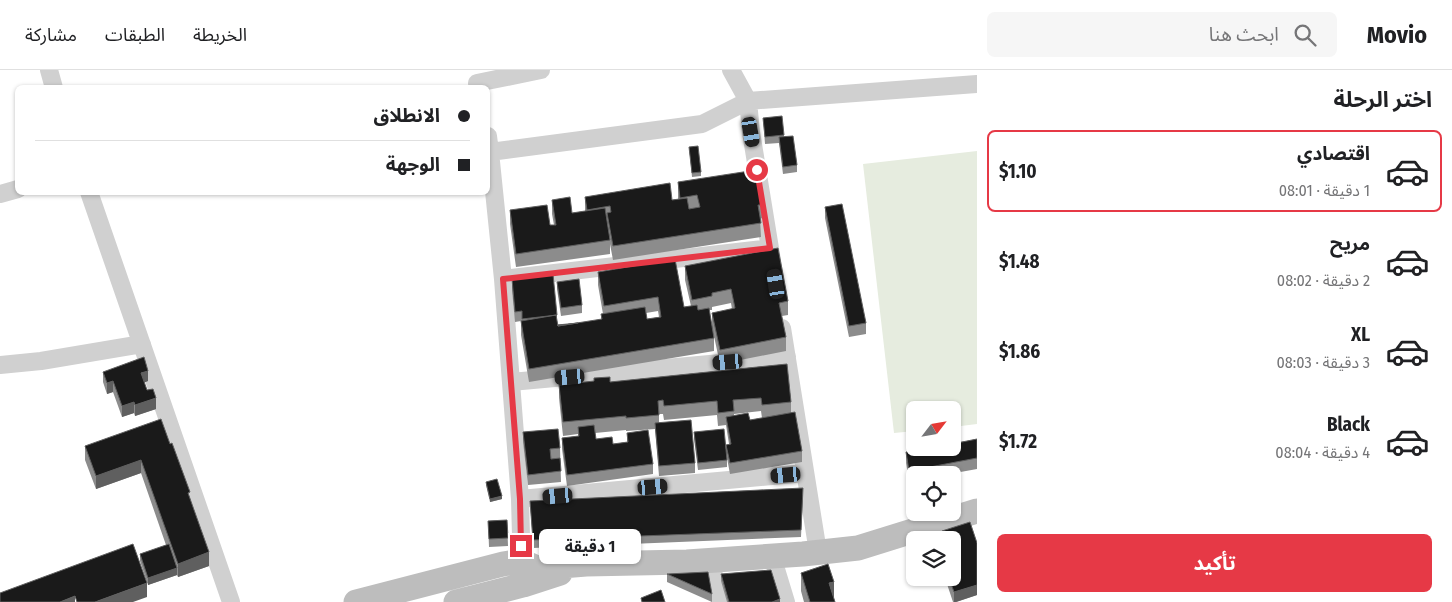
<!DOCTYPE html>
<html lang="ar">
<head>
<meta charset="utf-8">
<style>
  :root { --surface:#fff; --page:#f6f6f6; --text:#202124; --muted:#757577; --line:#e0e0e0; --accent:#e63946 }
  body { margin:0; font-family:"Fira Sans Condensed","Noto Sans Arabic",sans-serif; background:var(--page); color:var(--text); direction:rtl; height:100vh; display:flex; flex-direction:column; font-size:19px; white-space:nowrap }
  * { box-sizing:border-box; margin:0 }
  p { font-size:16px; color:var(--muted) }
  .icon { flex:none; width:28px; height:28px; fill:none; stroke:currentColor; stroke-width:2; stroke-linecap:round; stroke-linejoin:round }
  .map { position:relative; flex:1; overflow:hidden; direction:ltr }
  .details { display:flex; flex-direction:column; background:var(--surface); width:475px }
  .details>* { flex:none }
  .guide { position:absolute; left:15px; top:15px; width:475px; height:110px; border-radius:8px; box-shadow:0 1px 4px #0004; direction:rtl; display:grid; align-content:center; height:110px; padding:0 20px; background:var(--surface) }
  .needle { width:32px; rotate:59deg }
  .tools { position:absolute; left:906px; top:331px; display:grid; gap:10px }
  .tools a { display:grid; place-items:center; width:55px; height:55px; border-radius:8px; background:var(--surface); box-shadow:0 1px 4px #0004; font-size:25px }
  .end { position:absolute; width:22px; height:22px; margin:-11px; border:6px solid #e63946; background:#fff; box-shadow:0 0 0 2px #fff }
  .from { border-radius:50% }
  .bubble { position:absolute; height:35px; border-radius:8px; background:var(--surface); box-shadow:0 1px 4px #0004; font-size:16px; font-weight:700; line-height:35px; text-align:center; direction:rtl }
  .car { position:absolute; width:15px; height:30px; margin:-15px -8px; border-radius:6px; box-shadow:0 0 4px 1px #0007; background:linear-gradient(#222 24%,#8ab4d8 0 40%,#222 0 76%,#8ab4d8 0 86%,#222 0) }
  .guide b { display:flex; align-items:center; gap:18px; height:48px; font-size:19px }
  .guide b+b { border-top:1px solid var(--line) }
  .guide i { width:12px; height:12px; background:var(--text) }
  ul { padding:0; list-style:none }
  li { display:flex; align-items:center; gap:15px; height:82px; margin:0 10px 8px; padding:0 10px; border:2px solid transparent; border-radius:8px }
  li div { flex:1 }
  li b { display:block; font-size:19px }
  li em { font-style:normal; font-weight:700 }
  li.active { border-color:var(--accent) }
  li>.icon { width:45px; height:45px; stroke-width:1.5 }
  h2 { padding:0 20px; font-size:22px; line-height:60px }
  .action { display:flex; gap:10px; margin-top:auto; padding:10px 20px }
  .action a { flex:1; height:58px; border-radius:8px; background:var(--accent); color:#fff; font-size:20px; font-weight:700; line-height:58px; text-align:center }
  header { display:flex; align-items:center; gap:30px; box-sizing:border-box; height:70px; padding:0 25px; background:var(--surface); border-bottom:1px solid var(--line) }
  header strong { font-size:24px }
  nav { display:flex; gap:28px; margin-inline-start:auto; font-size:18px }
  .search { width:350px; height:45px; background:var(--page); display:flex; align-items:center; gap:12px; box-sizing:border-box; padding:0 18px; border-radius:8px; color:var(--muted); font-size:19px }
  main { display:flex; flex:1; min-height:0 }
  .map>svg:first-child { display:block }
  .grass { fill:#e6ecdf }
  .lines { fill:none; stroke-linecap:round; stroke-linejoin:round }
  .street { stroke:#d0d0d0; stroke-width:18 }
  .secondary { stroke:#bdbdbd; stroke-width:25 }
  .wall { fill:#8c8c8c; fill-rule:evenodd }
  .shaded-wall { fill:#5f5f5f }
  .building { fill:#1a1a1a; stroke:#5f5f5f }
  .route { stroke:#e63946; stroke-width:6 }
</style>
</head>
<body>
<header>
<strong>Movio</strong>
<div class="search"><svg class="icon" aria-label="search" viewBox="0 0 24 24"><circle cx="10" cy="10" r="6"/><path d="M15 15l6 6"/></svg>ابحث هنا</div>
<nav><a>الخريطة</a><a>الطبقات</a><a>مشاركة</a></nav>
</header>
<main>
<section class="details">
<h2>اختر الرحلة</h2>
<ul>
<li class="active"><svg class="icon" aria-label="car" viewBox="0 0 24 24"><path d="M5 17H2v-5l4-1 3-4h7l3 4 3 1v5h-3M9 17h6M6 11h13"/><circle cx="7" cy="17" r="2"/><circle cx="17" cy="17" r="2"/></svg><div><b>اقتصادي</b><p>1 دقيقة · 08:01</p></div><em>$1.10</em></li>
<li><svg class="icon" aria-label="car" viewBox="0 0 24 24"><path d="M5 17H2v-5l4-1 3-4h7l3 4 3 1v5h-3M9 17h6M6 11h13"/><circle cx="7" cy="17" r="2"/><circle cx="17" cy="17" r="2"/></svg><div><b>مريح</b><p>2 دقيقة · 08:02</p></div><em>$1.48</em></li>
<li><svg class="icon" aria-label="car" viewBox="0 0 24 24"><path d="M5 17H2v-5l4-1 3-4h7l3 4 3 1v5h-3M9 17h6M6 11h13"/><circle cx="7" cy="17" r="2"/><circle cx="17" cy="17" r="2"/></svg><div><b>XL</b><p>3 دقيقة · 08:03</p></div><em>$1.86</em></li>
<li><svg class="icon" aria-label="car" viewBox="0 0 24 24"><path d="M5 17H2v-5l4-1 3-4h7l3 4 3 1v5h-3M9 17h6M6 11h13"/><circle cx="7" cy="17" r="2"/><circle cx="17" cy="17" r="2"/></svg><div><b>Black</b><p>4 دقيقة · 08:04</p></div><em>$1.72</em></li>
</ul>
<div class="action"><a>تأكيد</a></div>
</section>
<div class="map">
<svg width="977" height="532" viewBox="0 0 977 532">
  <rect width="100%" height="100%" fill="#fff"/>
  <path class="grass" d="M977 81V354L953 357 952 340H915V361L894 363 863 94Z"/>
  <g class="lines">
    <path class="street" d="M49 0 54 18
      M731 0 748 31 751 62 774 203
      M477 13 541 0
      M488 66 490 82 503 209 520 429 522 503
      M488 81 490 82 702 54 748 31 977 14
      M89 122 231 532
      M0 124 18 119
      M503 209 770 178
      M782 258 818 482
      M0 295 41 291 142 274
      M511 312 787 287
      M520 429 805 403
      M772 486 786 532
      M710 490 721 532"/>
    <path class="secondary" d="M356 532 503 494 521 491 537 498 586 494 687 492 803 484 858 478 977 441
      M456 532 523 515 560 503"/>
  </g>
  <path class="wall" d="M763 48 784 65V67L797 95V102L783 104 779 73 765 74Z
    M689 77 701 102V106L692 107Z
    M678 112 762 135V148L760 149 761 167 613 190 610 174V184L516 197 510 154V140L550 155H554L552 144V130L572 143 585 141V127L672 130 678 129Z
    M825 137 866 253V264L849 267 825 148Z
    M685 196 788 231V245L782 246 786 267V281L720 294 712 257V243L732 239 731 233 712 237V240H709L714 268V281L529 312 521 265V251L515 252 512 220V209L557 245V255L578 253 601 250V244H603L598 215V202L684 237 691 236 685 210ZM658 241 659 247 647 249 646 243Z
    M557 212 582 235V243L561 246 557 219Z
    M787 294 791 332V343L802 381V392L730 404 727 388V397L698 400 694 369V362L726 384V375L729 374 726 355 718 356 717 345 664 350 663 344H659V353L695 393V403L659 406 655 359 626 361V360L595 363 596 369 613 374 627 372V363L653 394V404L567 416 562 379V368L578 366V364L563 366 559 328V315L610 312ZM761 341 762 348 750 350 734 345V344Z
    M103 302 148 311 144 312 147 320 156 339 135 346 134 343 122 347 113 322 107 324 103 312Z
    M523 362 560 378 561 412 528 415 523 372Z
    M977 369V399L944 405H915V410L909 411 906 393V382Z
    M170 374 190 428 209 496 178 507 177 505 148 515 140 491V484L166 475 141 403 96 419 85 390V376Z
    M486 412 502 429 490 432 486 415Z
    M803 425 801 467 533 478 530 431Z
    M507 450 508 476 489 477 488 451Z
    M942 461 977 473V525L956 532H953L945 508H952V470H942Z
    M801 503 834 529 835 532H804L801 521Z
    M667 504 712 524V532L667 512Z
    M721 504 780 532H727L721 511Z"/>
  <path class="shaded-wall" d="M148 301V311L141 314V303Z
    M113 311V322L107 324V313Z
    M156 328V339L135 346V335Z
    M134 332V343L122 347V336Z
    M141 390V403L96 419V406Z
    M502 426V429L490 432V429Z
    M209 482V496L178 507V494Z
    M177 498V505L148 515V508Z
    M834 512V530L829 513Z
    M147 513V527L133 532H95Z
    M977 515V525L956 532H954V522Z
    M75 526V532H60Z
    M780 529V532H772Z"/>
  <path class="building" d="M782 46 784 65 765 67 763 48Z
    M793 66 797 95 783 97 779 67Z
    M698 76 701 102 692 103 689 77Z
    M756 100 762 135H758L761 153 613 176 607 143 611 142 610 136 587 140 585 127 670 113 672 130 687 128 689 139 700 137 697 125 680 128 678 112Z
    M570 127 572 143 605 138 610 170 516 184 510 140 547 135 550 155H556L552 130Z
    M842 134 866 253 849 256 825 137Z
    M778 178 788 231 779 233 786 267 720 280 712 243 735 238 731 219 712 223V226L692 230 685 196Z
    M675 189 684 237 697 235 698 240 709 238 714 268 529 299 521 251 556 245 558 256 602 249 601 244 645 237 647 249 661 247 658 227 604 236 598 202Z
    M553 204 557 245 522 249V241L515 242 512 209Z
    M579 209 582 235 561 238 557 212Z
    M578 253 558 256 557 255Z
    M144 287 148 301 141 303 147 320 153 319 156 328 135 335 134 332 122 336 113 311 107 313 103 302Z
    M787 294 791 332 762 335 761 328 733 330 734 341 718 343 717 331 664 336 663 330 658 331 659 345 626 348V346L563 352 559 315 594 311V308L610 307V312Z
    M795 342 802 381 730 393 726 375 731 374 726 347 748 343 750 350Z
    M161 349 170 374 172 373 190 422 188 423 209 482 178 494 141 390 96 406 85 376Z
    M691 350 695 393 659 396 655 353Z
    M594 355 596 369 612 367 613 374 628 372 627 363 648 360 653 394 567 405 562 368 579 366 578 357Z
    M558 359 560 378 550 379 551 389 560 388 561 401 528 405 523 362Z
    M724 359 727 390 698 393 694 362Z
    M977 369V388L909 401 906 382 931 378H952V374Z
    M497 409 502 426 490 429 486 412Z
    M803 418 801 460 533 470 530 431Z
    M507 450 508 468 489 469 488 451Z
    M970 452 977 473V515L954 522 949 508H952V470H945L942 461Z
    M133 474 147 513 95 532H77L75 526 60 532H0V523Z
    M169 474 177 498 148 508 140 484Z
    M828 494 834 512 829 513 835 532H810L801 503Z
    M771 500 780 529 772 532H729L721 504Z
    M708 502 712 524 667 504Z
    M661 520 665 532H642L641 528Z"/>
  <g class="lines">
    <path class="route" d="M521 476 520 429 503 209 770 178 757 100"/>
  </g>
</svg>
<div class="tools">
<a><svg class="needle" viewBox="-14 -14 28 28"><path d="M0-13l5 13h-10z" fill="#e53935"/><path d="M0 13l5-13h-10z" fill="#757577"/></svg></a>
<a><svg class="icon" aria-label="locate" viewBox="0 0 24 24"><circle cx="12" cy="12" r="6"/><path d="M12 2v4M12 18v4M2 12h4M18 12h4"/></svg></a>
<a><svg class="icon" aria-label="layers" viewBox="0 0 24 24"><path d="M12 4l9 5-9 5-9-5zM3 14l9 5 9-5"/></svg></a>
</div>
<i class="end from" style="left:757px;top:100px"></i>
<i class="end" style="left:521px;top:476px"></i>
<div class="bubble" style="left:539px;top:459px;width:102px">1 دقيقة</div>
<i class="car" style="left:751px;top:62px;rotate:170deg"></i>
<i class="car" style="left:776px;top:214px;rotate:351deg"></i>
<i class="car" style="left:728px;top:292px;rotate:265deg"></i>
<i class="car" style="left:570px;top:307px;rotate:265deg"></i>
<i class="car" style="left:786px;top:405px;rotate:265deg"></i>
<i class="car" style="left:653px;top:417px;rotate:85deg"></i>
<i class="car" style="left:558px;top:426px;rotate:265deg"></i>
<div class="guide">
<b><i class="from"></i>الانطلاق</b>
<b><i></i>الوجهة</b>
</div>
</div>
</main>
</body>
</html>
